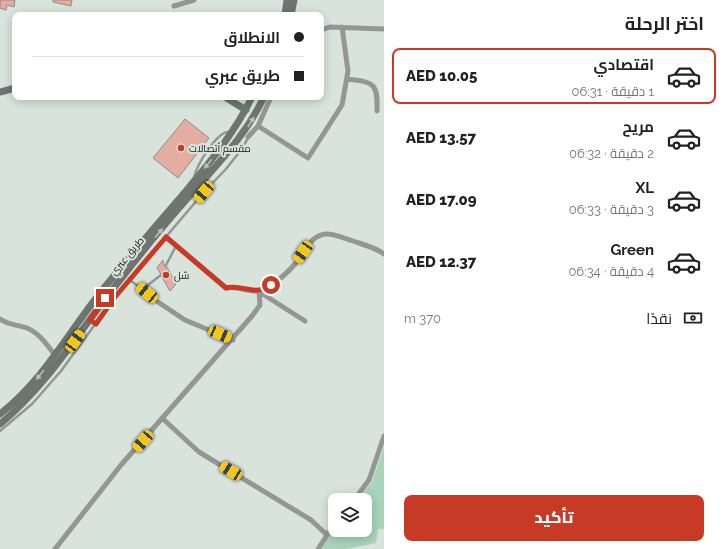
<!DOCTYPE html>
<html lang="ar">
<head>
<meta charset="utf-8">
<style>
  :root { --surface:#fff; --page:#f2f2f2; --text:#202124; --muted:#757577; --line:#e0e0e0; --accent:#c73b26 }
  body { margin:0; font-family:Raleway,Cairo,sans-serif; background:var(--page); color:var(--text); direction:rtl; height:100vh; display:flex; flex-direction:column; font-size:15px; white-space:nowrap }
  * { box-sizing:border-box; margin:0 }
  p { font-size:13px; color:var(--muted) }
  .icon { flex:none; width:22px; height:22px; fill:none; stroke:currentColor; stroke-width:2; stroke-linecap:round; stroke-linejoin:round }
  .map { position:relative; flex:1; overflow:hidden; direction:ltr }
  .side { display:flex; flex-direction:column; background:var(--surface); width:340px }
  .side>* { flex:none }
  .banner { position:absolute; left:12px; top:12px; width:312px; height:88px; border-radius:8px; box-shadow:0 2px 10px #0003; direction:rtl; display:grid; align-content:center; height:88px; padding:0 20px; background:var(--surface) }
  .fabs { position:absolute; left:328px; top:493px; display:grid; gap:8px }
  .fabs a { display:grid; place-items:center; width:44px; height:44px; border-radius:8px; background:var(--surface); box-shadow:0 2px 10px #0003; font-size:20px }
  .end { position:absolute; width:18px; height:18px; margin:-9px; border:5px solid #c73b26; background:#fff; box-shadow:0 0 0 2px #fff }
  .from { border-radius:50% }
  .car { position:absolute; width:12px; height:24px; margin:-12px -6px; border-radius:5px; box-shadow:0 0 3px 1px #0007; background:linear-gradient(#f5c518 24%,#345 0 40%,#f5c518 0 76%,#345 0 86%,#f5c518 0) }
  .banner b { display:flex; align-items:center; gap:14px; height:38px; font-size:15px }
  .banner b+b { border-top:1px solid var(--line) }
  .banner i { width:10px; height:10px; background:var(--text) }
  ul { padding:0; list-style:none }
  li { display:flex; align-items:center; gap:12px; height:56px; margin:0 8px 6px; padding:0 12px; border:2px solid transparent; border-radius:8px }
  li div { flex:1 }
  li b { display:block; font-size:15px }
  li em { font-style:normal; font-weight:800 }
  li.active { border-color:var(--accent) }
  li>.icon { width:36px; height:36px; stroke-width:1.5 }
  h2 { padding:0 20px; font-size:18px; line-height:48px }
  .pay { display:flex; align-items:center; gap:10px; height:44px; padding:0 20px; font-size:15px }
  .pay p { margin-inline-start:auto }
  .button { display:flex; gap:8px; margin-top:auto; padding:8px 20px }
  .button a { flex:1; height:46px; border-radius:8px; background:var(--accent); color:#fff; font-size:16px; font-weight:800; line-height:46px; text-align:center }
  main { display:flex; flex:1; min-height:0 }
  .map>svg:first-child { display:block }
  .green { fill:#a9d3bb }
  .building { fill:#e3ada2; stroke:#958987 }
  .lines { fill:none; stroke-linecap:round; stroke-linejoin:round }
  .service { stroke:#939794; stroke-width:2.5 }
  .minor { stroke:#939794; stroke-width:5 }
  .secondary { stroke:#6e7470; stroke-width:7 }
  .oneway { fill:#b8c2bc }
  .route { stroke:#c73b26; stroke-width:5 }
  .poi-dot { fill:#c73b26; stroke:#d8e3dc; stroke-width:1.5 }
  .labels { text-anchor:middle; dominant-baseline:central; stroke-width:4; stroke-linejoin:round; paint-order:stroke }
  .poi-label { font-size:10px; fill:#191d1a; stroke:#d8e3dc; text-anchor:start }
  .street-label { font-size:10px; fill:#191d1a; stroke:#d8e3dc }
</style>
</head>
<body>
<main>
<section class="side">
<h2>اختر الرحلة</h2>
<ul>
<li class="active"><svg class="icon" aria-label="car" viewBox="0 0 24 24"><path d="M5 17H2v-5l4-1 3-4h7l3 4 3 1v5h-3M9 17h6M6 11h13"/><circle cx="7" cy="17" r="2"/><circle cx="17" cy="17" r="2"/></svg><div><b>اقتصادي</b><p>1 دقيقة · 06:31</p></div><em>AED 10.05</em></li>
<li><svg class="icon" aria-label="car" viewBox="0 0 24 24"><path d="M5 17H2v-5l4-1 3-4h7l3 4 3 1v5h-3M9 17h6M6 11h13"/><circle cx="7" cy="17" r="2"/><circle cx="17" cy="17" r="2"/></svg><div><b>مريح</b><p>2 دقيقة · 06:32</p></div><em>AED 13.57</em></li>
<li><svg class="icon" aria-label="car" viewBox="0 0 24 24"><path d="M5 17H2v-5l4-1 3-4h7l3 4 3 1v5h-3M9 17h6M6 11h13"/><circle cx="7" cy="17" r="2"/><circle cx="17" cy="17" r="2"/></svg><div><b>XL</b><p>3 دقيقة · 06:33</p></div><em>AED 17.09</em></li>
<li><svg class="icon" aria-label="car" viewBox="0 0 24 24"><path d="M5 17H2v-5l4-1 3-4h7l3 4 3 1v5h-3M9 17h6M6 11h13"/><circle cx="7" cy="17" r="2"/><circle cx="17" cy="17" r="2"/></svg><div><b>Green</b><p>4 دقيقة · 06:34</p></div><em>AED 12.37</em></li>
</ul>
<div class="pay"><svg class="icon" aria-label="cash" viewBox="0 0 24 24"><path d="M3 7h18v10H3z"/><circle cx="12" cy="12" r="2"/></svg>نقدًا<p>370 m</p></div>
<div class="button"><a>تأكيد</a></div>
</section>
<div class="map">
<svg width="384" height="549" viewBox="0 0 384 549">
  <rect width="100%" height="100%" fill="#d8e3dc"/>
  <path class="green" d="M384 447V529H378L376 543 347 549H321L335 527V530H365V500H357L372 482Z"/>
  <path class="building" d="M0 0H15L14 7 7 5 6 10 0 8Z
    M53 0H72L71 6 53 2Z
    M185 119 209 138 178 178 153 158Z
    M163 260 164 266 167 267 176 284 170 291 162 277 163 274 160 273 157 268Z"/>
  <g class="lines">
    <path class="service" d="M194 178C196 166 217 131 229 132
      M166 265 176 246
      M130 280 158 302
      M137 285H148L161 275
      M0 431 32 404 61 371 115 297 204 192 226 169 241 150 248 138"/>
    <path class="minor" d="M174 6 194 0
      M321 30 330 27 384 29
      M347 79C374 82 378 83 377 111
      M258 126 308 158 342 105 348 71 342 27
      M248 137 258 126 271 97
      M166 237 226 288C239 285 252 295 265 289 273 286 289 271 295 264 304 253 311 234 327 234 335 234 343 238 350 240 361 244 375 247 384 254
      M258 291 305 321
      M158 302 185 320 233 340
      M0 319C9 325 18 325 27 328 39 333 47 345 55 355
      M162 418 199 452 311 520 327 535
      M354 500 369 480 384 436
      M55 549 121 465 252 316 260 305 259 292
      M318 549 335 523"/>
    <path class="secondary" d="M285 15 287 0
      M291 15 294 0
      M0 92 15 88
      M225 97 246 110
      M0 414C44 380 69 331 104 288 131 255 158 223 186 191 211 161 235 132 252 97
      M0 424C50 383 80 329 120 280 141 253 163 226 186 200 216 165 243 140 264 97"/>
  </g>
  <defs><path id="oneway-solid" d="M-6-.8H1V-3.2L6.5 0L1 3.2V.8H-6Z"/></defs>
  <g class="oneway">
    <use href="#oneway-solid" transform="translate(251 122) rotate(-58)"/>
    <use href="#oneway-solid" transform="translate(208 164) rotate(129)"/>
    <use href="#oneway-solid" transform="translate(159 233) rotate(-50)"/>
    <use href="#oneway-solid" transform="translate(40 375) rotate(129)"/>
  </g>
  <g class="lines">
    <path class="route" d="M105 298 90 320 96 324 115 297 166 237 226 288C244 284 253 297 271 285"/>
  </g>
  <g class="poi-dot">
    <circle cx="181" cy="148" r="4"/>
    <circle cx="166" cy="275" r="4"/>
  </g>
  <g class="labels">
    <g class="poi-label">
      <text x="189" y="148">مقسم أتصالات</text>
      <text x="174" y="275">شل</text>
    </g>
    <g class="street-label">
      <text transform="translate(127 256) rotate(-50)">طريق عبري</text>
    </g>
  </g>
</svg>
<div class="fabs">
<a><svg class="icon" aria-label="layers" viewBox="0 0 24 24"><path d="M12 4l9 5-9 5-9-5zM3 14l9 5 9-5"/></svg></a>
</div>
<i class="end from" style="left:271px;top:285px"></i>
<i class="end" style="left:105px;top:298px"></i>
<i class="car" style="left:204px;top:192px;rotate:220deg"></i>
<i class="car" style="left:303px;top:252px;rotate:215deg"></i>
<i class="car" style="left:147px;top:293px;rotate:309deg"></i>
<i class="car" style="left:220px;top:334px;rotate:113deg"></i>
<i class="car" style="left:75px;top:341px;rotate:36deg"></i>
<i class="car" style="left:143px;top:441px;rotate:221deg"></i>
<i class="car" style="left:231px;top:471px;rotate:301deg"></i>
<div class="banner">
<b><i class="from"></i>الانطلاق</b>
<b><i></i>طريق عبري</b>
</div>
</div>
</main>
</body>
</html>
